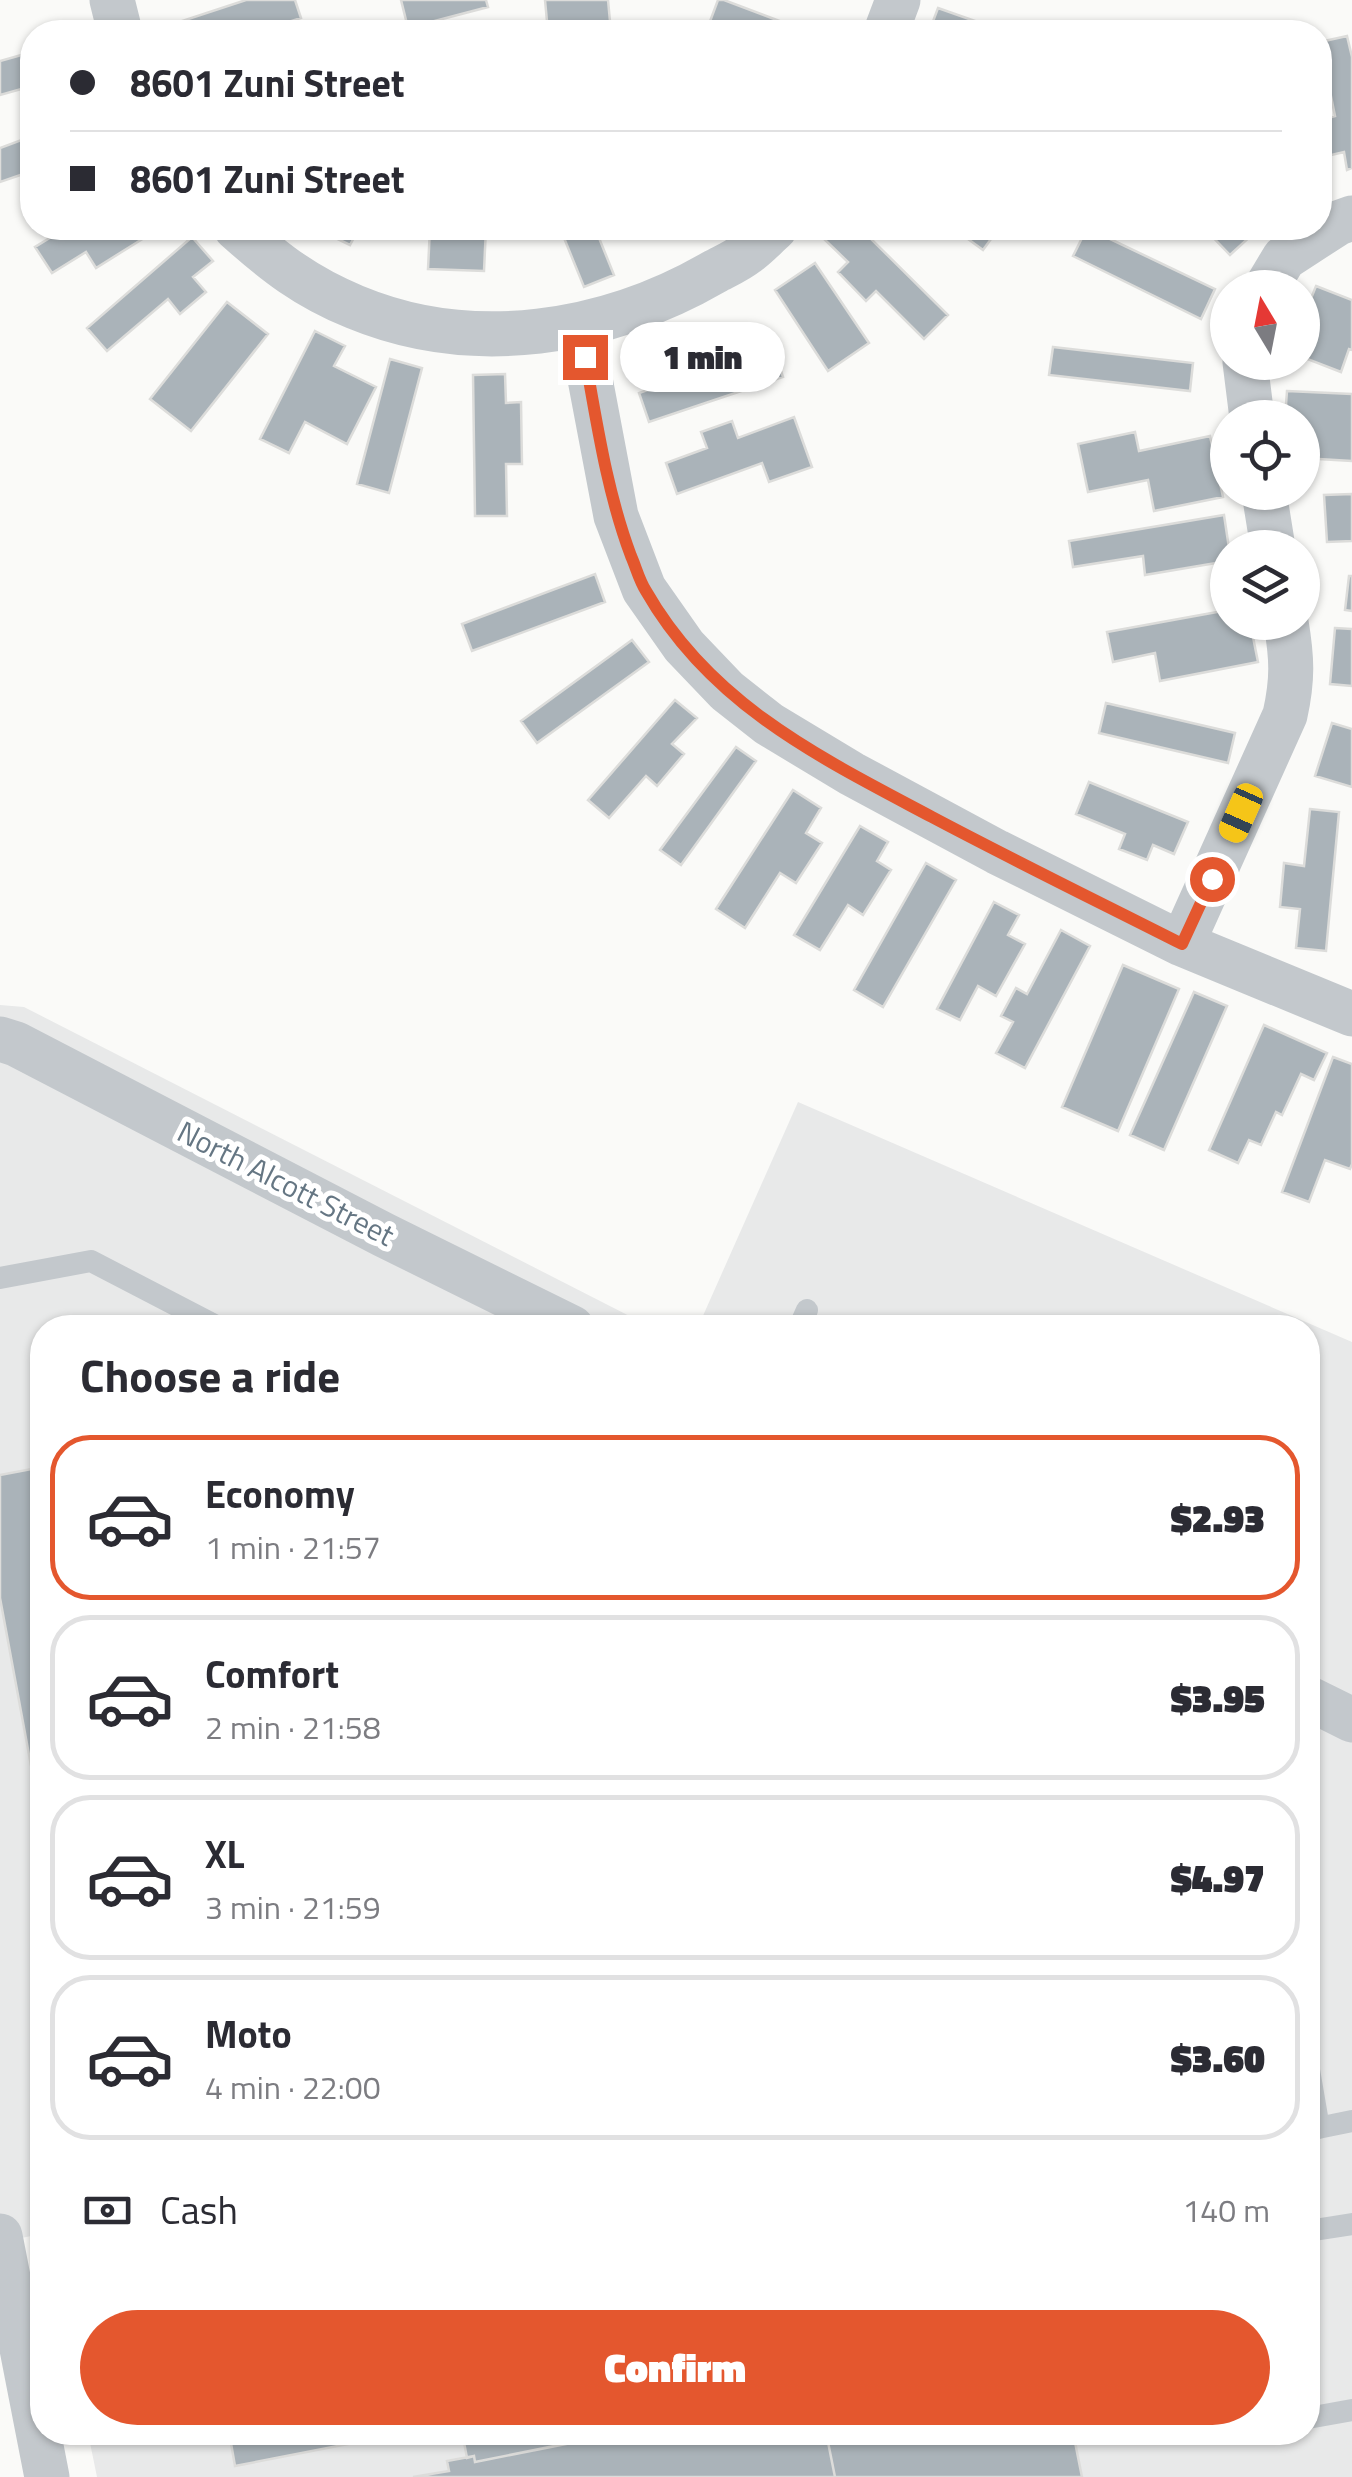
<!DOCTYPE html>
<html lang="en">
<head>
<meta charset="utf-8">
<style>
  :root { --surface:#fff; --page:#f7f7f7; --text:#2b2b33; --muted:#7c7c81; --line:#e1e1e2; --accent:#e4572e }
  body { margin:0; font-family:"Titillium Web",sans-serif; background:var(--page); color:var(--text); height:100vh; display:flex; flex-direction:column; font-size:38px; white-space:nowrap }
  * { box-sizing:border-box; margin:0 }
  p { font-size:32px; color:var(--muted) }
  .icon { flex:none; width:55px; height:55px; fill:none; stroke:currentColor; stroke-width:2; stroke-linecap:round; stroke-linejoin:round }
  .map { position:relative; flex:1; overflow:hidden }
  .details { position:absolute; left:30px; top:1315px; width:1290px; height:1130px; display:flex; flex-direction:column; background:var(--surface); border-radius:40px; box-shadow:0 2px 8px #0004 }
  .details>* { flex:none }
  .hud { position:absolute; left:20px; top:20px; width:1312px; height:220px; border-radius:40px; box-shadow:0 2px 8px #0004; display:grid; align-content:center; height:220px; padding:0 50px; background:var(--surface) }
  .needle { width:65px; rotate:350deg }
  .buttons { position:absolute; left:1210px; top:270px; display:grid; gap:20px }
  .buttons a { display:grid; place-items:center; width:110px; height:110px; border-radius:50%; background:var(--surface); box-shadow:0 2px 8px #0004; font-size:50px }
  .end { position:absolute; width:45px; height:45px; margin:-22px; border:12px solid #e4572e; background:#fff; box-shadow:0 0 0 5px #fff }
  .from { border-radius:50% }
  .bubble { position:absolute; height:70px; border-radius:35px; background:var(--surface); box-shadow:0 2px 8px #0004; font-size:32px; font-weight:800; line-height:70px; text-align:center }
  .car { position:absolute; width:30px; height:60px; margin:-30px -15px; border-radius:12px; box-shadow:0 0 8px 2px #0007; background:linear-gradient(#f5c518 24%,#345 0 40%,#f5c518 0 76%,#345 0 86%,#f5c518 0) }
  .hud b { display:flex; align-items:center; gap:35px; height:95px; font-size:38px }
  .hud b+b { border-top:2px solid var(--line) }
  .hud i { width:25px; height:25px; background:var(--text) }
  ul { padding:0; list-style:none }
  li { display:flex; align-items:center; gap:30px; height:165px; margin:0 20px 15px; padding:0 30px; border:5px solid var(--line); border-radius:40px }
  li div { flex:1 }
  li b { display:block; font-size:38px }
  li em { font-style:normal; font-weight:800 }
  li.current { border-color:var(--accent) }
  li>.icon { width:90px; height:90px; stroke-width:1.5 }
  h2 { padding:0 50px; font-size:45px; line-height:120px }
  .pay { display:flex; align-items:center; gap:25px; height:110px; padding:0 50px; font-size:38px }
  .pay p { margin-inline-start:auto }
  .cta { display:flex; gap:20px; margin-top:auto; padding:20px 50px }
  .cta a { flex:1; height:115px; border-radius:60px; background:var(--accent); color:#fff; font-size:40px; font-weight:800; line-height:115px; text-align:center }
  .map>svg:first-child { display:block }
  .built { fill:#e8e9e9 }
  .building { fill:#aab3b9; stroke:#dcdcda; stroke-width:2.5 }
  .lines { fill:none; stroke-linecap:round; stroke-linejoin:round }
  .lane { stroke:#c3c8cc; stroke-width:22 }
  .street { stroke:#c3c8cc; stroke-width:45 }
  .route { stroke:#e4572e; stroke-width:12 }
  .labels { text-anchor:middle; dominant-baseline:central; stroke-width:10; stroke-linejoin:round; paint-order:stroke }
  .street-label { font-size:30px; fill:#657683; stroke:#fff }
</style>
</head>
<body>
<div class="map">
<svg width="1352" height="2477" viewBox="0 0 1352 2477">
  <rect width="100%" height="100%" fill="#fafaf8"/>
  <path class="built" d="M0 1005 24 1007 651 1327 42 1328V2234L0 2242Z
    M798 1102 1352 1342V2477H97L88 2433 1308 2432V1328L698 1327Z"/>
  <path class="building" d="M246 0H295L301 18 258 32H182L179 22Z
    M401 0H486L488 7 408 28Z
    M545 0H608L611 32H548Z
    M718 0H724L798 28 796 32H706Z
    M938 8 1006 32H929Z
    M1347 36 1352 57V168L1347 170 1344 152 1327 156 1320 123V120L1335 116 1320 42Z
    M32 52V86L0 95V61Z
    M32 136V171L0 182V148Z
    M66 228H160L96 268 86 252 52 273 35 247Z
    M327 228H359L350 245 325 233Z
    M430 228H486L484 271 428 269Z
    M560 228H595L614 275 584 287Z
    M835 228H860L948 315 924 339 876 291 866 301 838 272 848 262 824 239Z
    M953 228H999L983 250Z
    M1087 228 1215 289 1201 319 1073 256Z
    M1204 228H1247L1253 234 1230 255Z
    M192 237 213 261 193 277 206 292 180 314 168 299 107 351 87 328Z
    M815 263 869 343 828 371 775 290Z
    M1316 286 1352 300V350L1349 349 1341 372 1302 357V321Z
    M227 302 268 334 191 431 150 399Z
    M315 331 345 346 334 366 376 387 347 444 305 422 289 453 260 439Z
    M773 347 783 377 649 422 639 393 673 381 666 362 683 356 690 376Z
    M1053 347 1193 363 1190 391 1049 375Z
    M390 359 422 368 389 493 357 484Z
    M505 374 506 403 521 402 522 464H506L507 516H475L473 375Z
    M1287 391 1352 394V461L1302 458V418H1285Z
    M794 417 812 467 769 482 762 463 677 494 666 463 707 448 701 432 732 421 738 438Z
    M1135 432 1139 451 1210 436 1223 497 1154 511 1148 480 1088 492 1078 444Z
    M1352 494V541L1327 542 1324 495Z
    M1224 515 1229 548H1228V561L1145 575 1143 556 1073 567 1069 541Z
    M595 574 605 602 472 651 462 624Z
    M1349 576H1352V611L1345 610Z
    M1228 610V622H1250L1258 662 1160 681 1155 653 1113 662 1107 632Z
    M1335 628 1352 629V686L1330 684Z
    M632 640 649 662 537 743 521 721Z
    M675 700 697 718 672 744 684 754 657 786 646 776 609 818 588 800Z
    M1106 703 1235 733 1228 763 1099 733Z
    M1332 723 1352 729V787L1315 776Z
    M736 747 756 761 681 865 660 850Z
    M1089 782 1188 822 1174 854 1153 845 1147 860 1119 849 1125 834 1076 814Z
    M793 790 821 808 806 833 822 843 796 883 780 873 745 928 716 909Z
    M1310 809 1339 812 1326 951 1296 948 1300 909 1280 907 1284 863 1304 866Z
    M860 826 888 842 877 861 891 870 863 915 848 905 820 950 794 935Z
    M926 863 956 880 883 1007 854 990Z
    M994 902 1019 915 1008 935 1025 944 996 996 978 986 960 1020 937 1009Z
    M1061 930 1090 946 1025 1068 996 1053 1013 1022 1001 1016 1016 988 1027 994Z
    M1123 965 1179 989 1118 1131 1062 1107Z
    M1194 992 1227 1006 1164 1150 1130 1135Z
    M1264 1025 1327 1053 1314 1080 1301 1074 1282 1115 1276 1112 1261 1145 1249 1140 1238 1163 1209 1150Z
    M1333 1057 1352 1064V1164L1350 1169 1325 1160 1309 1202 1282 1192Z
    M42 1467V1825L0 1598V1475Z
    M229 2432H383L384 2437 235 2466Z
    M462 2432H572L574 2442 475 2462 474 2456 467 2458Z
    M627 2432H826L835 2477H413L449 2471 447 2461 474 2456 475 2462Z
    M826 2432H1073L1082 2477H835Z"/>
  <g class="lines">
    <path class="lane" d="M0 1278 91 1261 220 1328
      M799 1328 807 1310
      M1308 2064 1319 2128
      M1308 2130 1352 2121
      M1308 2231 1352 2224
      M1308 2418 1352 2410"/>
    <path class="street" d="M112 0 120 32
      M886 32 898 0
      M236 228C275 263 306 287 355 307 473 356 607 334 714 272 725 266 737 261 747 253 757 246 766 236 775 228
      M1266 288 1284 258 1338 223 1352 218
      M580 326 616 516 644 589 684 646 727 691 769 724 852 774 997 852 1182 944 1352 1014
      M1245 362 1252 418
      M1264 492 1273 548
      M1182 944 1285 715C1293 679 1292 658 1286 622
      M0 1039 16 1044 384 1235 572 1328
      M1308 1698 1352 1720
      M0 2236 47 2477"/>
  </g>
  <g class="lines">
    <path class="route" d="M585 357C597 424 607 492 631 556 636 567 639 580 646 591 711 705 821 758 932 817 1015 861 1099 902 1182 944L1212 879"/>
  </g>
  <g class="labels">
    <g class="street-label">
      <text transform="translate(286 1183) rotate(27)">North Alcott Street</text>
    </g>
  </g>
</svg>
<div class="buttons">
<a><svg class="needle" viewBox="-14 -14 28 28"><path d="M0-13l5 13h-10z" fill="#e53935"/><path d="M0 13l5-13h-10z" fill="#7c7c81"/></svg></a>
<a><svg class="icon" aria-label="locate" viewBox="0 0 24 24"><circle cx="12" cy="12" r="6"/><path d="M12 2v4M12 18v4M2 12h4M18 12h4"/></svg></a>
<a><svg class="icon" aria-label="layers" viewBox="0 0 24 24"><path d="M12 4l9 5-9 5-9-5zM3 14l9 5 9-5"/></svg></a>
</div>
<i class="end from" style="left:1212px;top:879px"></i>
<i class="end" style="left:585px;top:357px"></i>
<div class="bubble" style="left:620px;top:322px;width:165px">1 min</div>
<i class="car" style="left:1241px;top:813px;rotate:204deg"></i>
<div class="hud">
<b><i class="from"></i>8601 Zuni Street</b>
<b><i></i>8601 Zuni Street</b>
</div>
<section class="details">
<h2>Choose a ride</h2>
<ul>
<li class="current"><svg class="icon" aria-label="car" viewBox="0 0 24 24"><path d="M5 17H2v-5l4-1 3-4h7l3 4 3 1v5h-3M9 17h6M6 11h13"/><circle cx="7" cy="17" r="2"/><circle cx="17" cy="17" r="2"/></svg><div><b>Economy</b><p>1 min · 21:57</p></div><em>$2.93</em></li>
<li><svg class="icon" aria-label="car" viewBox="0 0 24 24"><path d="M5 17H2v-5l4-1 3-4h7l3 4 3 1v5h-3M9 17h6M6 11h13"/><circle cx="7" cy="17" r="2"/><circle cx="17" cy="17" r="2"/></svg><div><b>Comfort</b><p>2 min · 21:58</p></div><em>$3.95</em></li>
<li><svg class="icon" aria-label="car" viewBox="0 0 24 24"><path d="M5 17H2v-5l4-1 3-4h7l3 4 3 1v5h-3M9 17h6M6 11h13"/><circle cx="7" cy="17" r="2"/><circle cx="17" cy="17" r="2"/></svg><div><b>XL</b><p>3 min · 21:59</p></div><em>$4.97</em></li>
<li><svg class="icon" aria-label="car" viewBox="0 0 24 24"><path d="M5 17H2v-5l4-1 3-4h7l3 4 3 1v5h-3M9 17h6M6 11h13"/><circle cx="7" cy="17" r="2"/><circle cx="17" cy="17" r="2"/></svg><div><b>Moto</b><p>4 min · 22:00</p></div><em>$3.60</em></li>
</ul>
<div class="pay"><svg class="icon" aria-label="cash" viewBox="0 0 24 24"><path d="M3 7h18v10H3z"/><circle cx="12" cy="12" r="2"/></svg>Cash<p>140 m</p></div>
<div class="cta"><a>Confirm</a></div>
</section>
</div>
</body>
</html>
